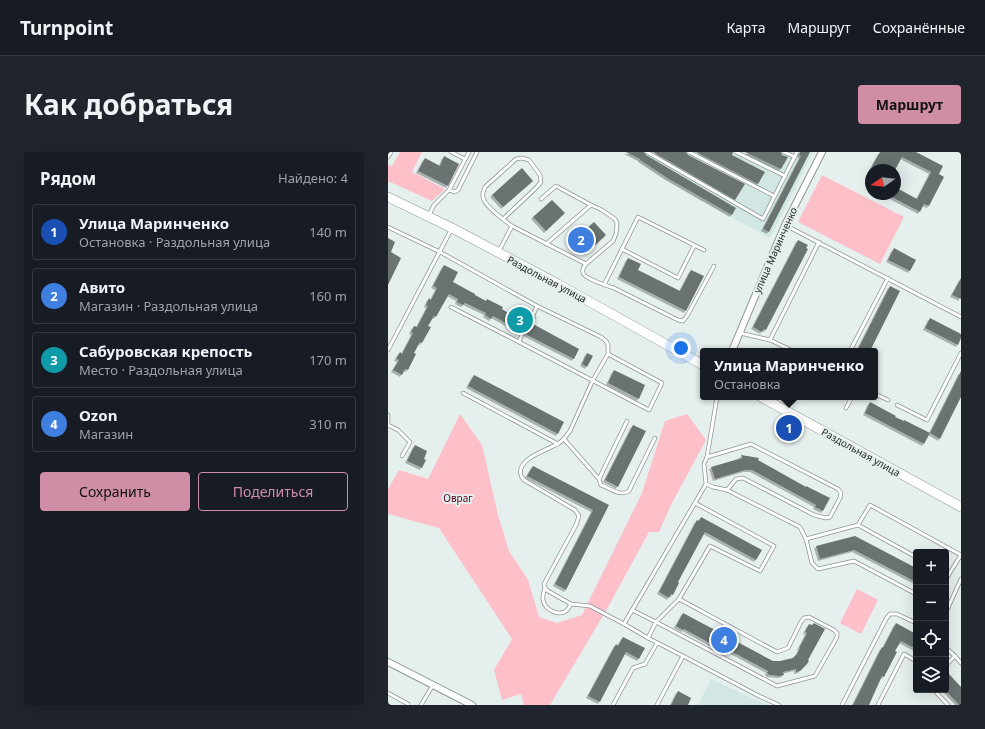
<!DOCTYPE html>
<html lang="ru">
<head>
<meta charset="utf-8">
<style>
  :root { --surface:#171b24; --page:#20242c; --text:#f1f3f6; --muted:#9ea1a6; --line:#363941; --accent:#d08da6 }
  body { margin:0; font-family:"Noto Sans",sans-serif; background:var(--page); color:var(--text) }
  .controls { position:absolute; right:12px; bottom:12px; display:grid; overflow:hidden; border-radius:4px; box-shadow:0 4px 16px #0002 }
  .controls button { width:36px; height:36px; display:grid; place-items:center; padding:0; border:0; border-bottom:1px solid var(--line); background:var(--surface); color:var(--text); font:20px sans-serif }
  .compass { position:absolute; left:477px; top:12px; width:36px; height:36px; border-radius:50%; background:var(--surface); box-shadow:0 4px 16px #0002; rotate:256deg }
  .you { position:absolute; left:293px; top:196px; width:14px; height:14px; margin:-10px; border:3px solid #fff; border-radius:50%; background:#1a73e8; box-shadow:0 0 0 6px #1a73e833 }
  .badge { display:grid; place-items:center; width:26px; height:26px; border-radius:50%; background:var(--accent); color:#fff; font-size:13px; font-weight:700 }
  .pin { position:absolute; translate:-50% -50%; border:2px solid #fff; box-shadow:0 1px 4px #0006 }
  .popup { position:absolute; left:312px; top:196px; width:178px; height:52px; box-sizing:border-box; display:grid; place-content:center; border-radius:4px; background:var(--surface); filter:drop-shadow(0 1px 3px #0005); font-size:13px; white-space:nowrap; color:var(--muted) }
  .popup b { font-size:15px; color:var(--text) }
  .popup::after { content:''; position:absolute; left:50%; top:100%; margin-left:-8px; border:8px solid transparent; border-top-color:var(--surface) }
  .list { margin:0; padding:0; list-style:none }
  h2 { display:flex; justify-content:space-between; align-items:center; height:52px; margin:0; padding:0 16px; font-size:17px }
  h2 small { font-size:13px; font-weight:400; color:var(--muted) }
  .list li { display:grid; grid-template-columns:26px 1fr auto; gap:12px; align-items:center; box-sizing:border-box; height:56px; margin:0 8px 8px; padding:0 8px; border:1px solid var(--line); border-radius:4px }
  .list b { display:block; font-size:15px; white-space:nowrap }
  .list p { margin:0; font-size:13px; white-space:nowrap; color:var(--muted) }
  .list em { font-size:13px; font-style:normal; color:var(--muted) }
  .actions { display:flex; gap:8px; padding:12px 16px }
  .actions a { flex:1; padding:9px 0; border:1px solid var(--accent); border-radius:4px; text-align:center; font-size:14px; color:var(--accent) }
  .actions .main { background:var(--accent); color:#111 }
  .icon { flex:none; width:22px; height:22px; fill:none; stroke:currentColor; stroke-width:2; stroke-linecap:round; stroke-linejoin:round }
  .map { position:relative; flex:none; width:573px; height:553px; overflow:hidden; border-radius:4px }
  header { display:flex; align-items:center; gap:24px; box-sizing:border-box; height:56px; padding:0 20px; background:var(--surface); border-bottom:1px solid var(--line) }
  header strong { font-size:19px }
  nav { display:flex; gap:22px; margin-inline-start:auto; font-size:14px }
  .intro { display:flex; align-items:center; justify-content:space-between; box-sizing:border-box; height:96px; padding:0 24px }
  h1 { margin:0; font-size:28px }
  .button { padding:10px 18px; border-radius:4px; background:var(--accent); color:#111; font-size:14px; font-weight:700 }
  main { display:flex; gap:24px; padding:0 24px }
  aside { flex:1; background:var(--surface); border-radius:4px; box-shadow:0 4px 16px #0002 }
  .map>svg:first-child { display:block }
</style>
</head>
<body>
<header>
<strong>Turnpoint</strong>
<nav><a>Карта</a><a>Маршрут</a><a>Сохранённые</a></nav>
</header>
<div class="intro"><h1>Как добраться</h1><a class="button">Маршрут</a></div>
<main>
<aside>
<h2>Рядом<small>Найдено: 4</small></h2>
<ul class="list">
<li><span class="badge" style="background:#1a4fb4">1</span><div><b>Улица Маринченко</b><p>Остановка · Раздольная улица</p></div><em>140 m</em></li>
<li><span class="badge" style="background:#3f7fe0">2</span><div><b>Авито</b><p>Магазин · Раздольная улица</p></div><em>160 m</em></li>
<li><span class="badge" style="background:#0f9aa8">3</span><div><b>Сабуровская крепость</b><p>Место · Раздольная улица</p></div><em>170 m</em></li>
<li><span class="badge" style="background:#3f7fe0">4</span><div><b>Ozon</b><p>Магазин</p></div><em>310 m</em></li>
</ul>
<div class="actions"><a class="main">Сохранить</a><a>Поделиться</a></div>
</aside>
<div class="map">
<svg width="573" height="553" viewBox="0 0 573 553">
  <defs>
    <filter id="shadow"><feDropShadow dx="-2" dy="2" stdDeviation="0" flood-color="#0004"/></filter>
  </defs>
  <rect width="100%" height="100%" fill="#e5efed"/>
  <!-- built -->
  <g fill="#d2e6e3">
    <polygon points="235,0 425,0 382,86 307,45"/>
    <polygon points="323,527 379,553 310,553"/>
  </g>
  <!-- green -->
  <g fill="#fdc0c9">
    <polygon points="12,0 34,0 24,20 57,37 44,49 0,29 0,13 4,14"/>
    <polygon points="434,23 516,65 492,112 410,70"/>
    <polygon points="72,262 94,293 110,363 121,399 140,428 151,465 169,471 194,463 254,341 277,269 299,262 318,288 283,353 271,380 261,380 219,457 162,553 136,553 133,542 114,548 106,518 124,487 51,376 0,362 0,337 11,318 40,327"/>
    <polygon points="469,437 490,448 473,482 452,471"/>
  </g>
  <!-- building -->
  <g fill="#6a7372" filter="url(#shadow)">
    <polygon points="238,0 256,0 258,3 348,56 344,63 281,27 252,8 252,7"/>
    <polygon points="265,0 298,0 300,3 357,32 347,48"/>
    <polygon points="308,0 345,0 344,3 377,20 370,32"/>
    <polygon points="357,0 393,0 394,3 400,5 393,17"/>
    <polygon points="412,0 422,0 381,80 375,77 413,4 411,3"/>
    <polygon points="492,0 528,0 555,14 551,22 556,25 541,54 536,52 532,60 498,42 507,42 507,35 529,47 543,20 514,5 507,18 482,18"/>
    <polygon points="56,4 71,12 60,34 30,19 37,6 52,14"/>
    <polygon points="134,16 145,29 115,55 104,43"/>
    <polygon points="164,48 177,61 158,79 145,65"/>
    <polygon points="206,70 218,83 199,101 187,87"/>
    <polygon points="0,86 7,90 3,100 13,106 0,133"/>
    <polygon points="410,88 420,93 418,96 420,97 378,178 376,177 374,180 365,175"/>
    <polygon points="506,96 528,108 522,119 500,108"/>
    <polygon points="240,106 253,112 250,118 292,139 303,118 316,124 298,159 231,125"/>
    <polygon points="56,113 70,120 65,130 87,142 87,143 98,149 99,147 115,155 114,157 122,162 127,154 132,157 131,159 140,164 142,162 143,166 148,165 145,172 191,197 186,207 141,184 138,182 138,179 136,177 134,177 132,179 105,164 103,167 97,163 98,161 77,151 75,153 69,150 70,147 61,142 48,165 46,164 40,174 43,175 34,191 32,190 26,201 28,202 20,218 17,217 14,223 5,218 11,208 8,207 12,200 14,202 25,181 23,180 26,174 29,175 40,154 38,153 41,146 43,148 49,136 45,134"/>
    <polygon points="573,126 573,147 564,143"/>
    <polygon points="502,134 512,139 482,199 469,199"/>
    <polygon points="542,166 573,182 573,186 570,193 537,176"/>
    <polygon points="199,201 205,204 199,215 194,212"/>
    <polygon points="226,218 257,233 251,247 220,231"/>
    <polygon points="573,219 573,245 552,287 542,281"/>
    <polygon points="86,223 176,270 170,282 80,234"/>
    <polygon points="482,250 508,264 507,265 516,269 516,268 542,281 536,292 477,261"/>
    <polygon points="245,273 258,279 230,335 217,328"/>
    <polygon points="27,293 39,299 36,307 38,308 34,316 19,309"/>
    <polygon points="353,303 371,306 370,308 418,335 418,334 442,346 435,359 427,355 428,353 364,318 357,318 327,327 323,315 354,306"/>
    <polygon points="145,314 221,353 178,438 167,432 205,358 139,324"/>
    <polygon points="313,365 374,398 368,408 317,380 290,430 291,431 285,443 283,442 281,446 271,440 309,368 311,369"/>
    <polygon points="467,384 528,416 528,430 466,398 432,407 428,394"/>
    <polygon points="295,461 385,509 392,509 405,506 409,502 412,496 411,496 419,481 417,480 421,472 424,473 426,471 437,477 420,508 421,509 419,512 412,519 408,520 408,517 395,520 396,523 392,524 381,523 379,521 380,519 326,490 325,493 296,477 295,478 288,474"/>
    <polygon points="508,471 528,482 528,497 513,489 507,499 509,500 496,525 494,524 481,553 465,553 494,495 495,496"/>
    <polygon points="235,485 257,496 251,507 238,500 212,550 200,544 228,492 230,494"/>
    <polygon points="561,522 573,535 573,553 571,553 558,539 558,525"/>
    <polygon points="290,539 303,546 300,553 283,553"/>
  </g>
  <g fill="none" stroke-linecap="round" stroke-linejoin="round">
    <!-- lane casing -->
    <g stroke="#8c9695" stroke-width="4.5">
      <g id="lane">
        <polyline points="63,0 77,7"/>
        <polyline points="259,0 375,67 409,0"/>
        <polyline points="301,0 386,44"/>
        <polyline points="348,0 397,24"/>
        <polyline points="396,0 407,5"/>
        <polyline points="0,5 3,0"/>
        <polyline points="61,38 67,40 70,38 89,0"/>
        <polyline points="153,47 168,34 203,53 158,92"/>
        <polyline points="41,63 46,53 61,38 81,0"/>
        <path d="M115,67L149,35L153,30L152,23L141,8L134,6L128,7L97,35C96,38 94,41 95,45C96,54 116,68 124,74"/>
        <polyline points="397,73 573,165"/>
        <path d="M0,75L52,100L149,154L213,185L218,189L220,193V202L205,228L182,279C178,284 176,288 171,291C161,298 128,306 133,323C133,325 135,326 136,328L187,358L191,364L188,373L156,432L157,436L160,439L183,452L202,454L236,472L260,486L295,504L371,544L391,553"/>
        <polyline points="234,97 290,126 306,94"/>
        <path d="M111,99L124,74L198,112C196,114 194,117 195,121C197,127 220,134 226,136L290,168L295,169L299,164L326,114"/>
        <polyline points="198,112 225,89 228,82 229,71 227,67 214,58 203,53"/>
        <polyline points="216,133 250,65 316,98"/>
        <polyline points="63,155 131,190"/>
        <polyline points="145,163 149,154"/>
        <polyline points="135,180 131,190 261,258 274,231 220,202"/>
        <polyline points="352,181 382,188 431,90"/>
        <polyline points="382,188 405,199"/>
        <polyline points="0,198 63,78"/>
        <polyline points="462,199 500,126"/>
        <polyline points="75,241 170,292"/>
        <polyline points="487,242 500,248"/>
        <polyline points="509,253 539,268 573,201"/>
        <polyline points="458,256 464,245"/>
        <polyline points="0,263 0,271"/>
        <polyline points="0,273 10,278 22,290 14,304"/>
        <path d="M176,287L211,327L213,333C222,336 232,345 241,339L267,286"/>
        <polyline points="319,305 363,292 450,337 453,341 452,346 442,365 438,366 426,363 355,326 348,327 339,338"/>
        <polyline points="211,327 239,269"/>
        <polyline points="318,332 325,335 339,338 412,375 418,387 470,373 482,353 573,403"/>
        <polyline points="470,373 528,405"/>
        <polyline points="418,387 424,411 430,417 466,409 528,442"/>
        <polyline points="558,427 573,403"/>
        <path d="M157,436C156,440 154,443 155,448C157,458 172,466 180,457C181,456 182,453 183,452"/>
        <polyline points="291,447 322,394 372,419 386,394 307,351"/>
        <polyline points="244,458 268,470 291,447 389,500 400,496 413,470 416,466 421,465 446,478 449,481 449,485 427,524 389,534 268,470 260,486"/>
        <polyline points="558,460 573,427"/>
        <polyline points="236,472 318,332 316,312 319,305 329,245"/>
        <polyline points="558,496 567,504"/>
        <polyline points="558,513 567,504 573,511"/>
        <polyline points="546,538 560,553"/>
        <polyline points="0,541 20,552 20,553"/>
        <polyline points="33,553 45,533"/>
        <polyline points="225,553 245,516 257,512 269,491"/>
        <polyline points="269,553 295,504"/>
        <polyline points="454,553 498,467 502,462 509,462 528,471"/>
        <polyline points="490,553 516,502 528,509"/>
      </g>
    </g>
    <!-- street casing -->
    <g stroke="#8c9695" stroke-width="8">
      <g id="street">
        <polyline points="344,199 397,73 434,0"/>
        <polyline points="0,510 84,553"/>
      </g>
    </g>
    <!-- secondary casing -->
    <g stroke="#8c9695" stroke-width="10">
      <g id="secondary">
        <polyline points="0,45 64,76 170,132 315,213"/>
        <polyline points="373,245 573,355"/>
      </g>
    </g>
    <!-- lane -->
    <use href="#lane" stroke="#fff" stroke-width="3"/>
    <!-- street -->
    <use href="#street" stroke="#fff" stroke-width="6"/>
    <!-- secondary -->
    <use href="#secondary" stroke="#fff" stroke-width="9"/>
  </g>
  <g text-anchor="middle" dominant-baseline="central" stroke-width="4" stroke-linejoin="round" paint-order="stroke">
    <!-- street labels -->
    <g font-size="10" fill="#242828" stroke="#e5efed">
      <text transform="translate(387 98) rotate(-66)">улица Маринченко</text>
      <text transform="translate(159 127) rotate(28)">Раздольная улица</text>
      <text transform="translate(473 300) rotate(29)">Раздольная улица</text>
    </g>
    <!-- park labels -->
    <g font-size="10" fill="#57001f" stroke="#e5efed">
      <text x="70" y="346">Овраг</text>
    </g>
  </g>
</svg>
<div class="controls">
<button>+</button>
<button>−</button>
<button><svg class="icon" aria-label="locate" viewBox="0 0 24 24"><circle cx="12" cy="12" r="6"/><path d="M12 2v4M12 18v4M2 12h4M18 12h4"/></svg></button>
<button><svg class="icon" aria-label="layers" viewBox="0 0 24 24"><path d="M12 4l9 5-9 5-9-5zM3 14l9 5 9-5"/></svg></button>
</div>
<svg class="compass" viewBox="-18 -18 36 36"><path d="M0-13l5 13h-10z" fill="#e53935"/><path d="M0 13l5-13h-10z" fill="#9ea1a6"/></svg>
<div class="you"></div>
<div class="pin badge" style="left:401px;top:276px;background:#1a4fb4">1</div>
<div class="popup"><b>Улица Маринченко</b>Остановка</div>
<div class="pin badge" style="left:193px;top:88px;background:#3f7fe0">2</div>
<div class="pin badge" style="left:132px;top:168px;background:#0f9aa8">3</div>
<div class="pin badge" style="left:336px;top:488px;background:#3f7fe0">4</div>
</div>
</main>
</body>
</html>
